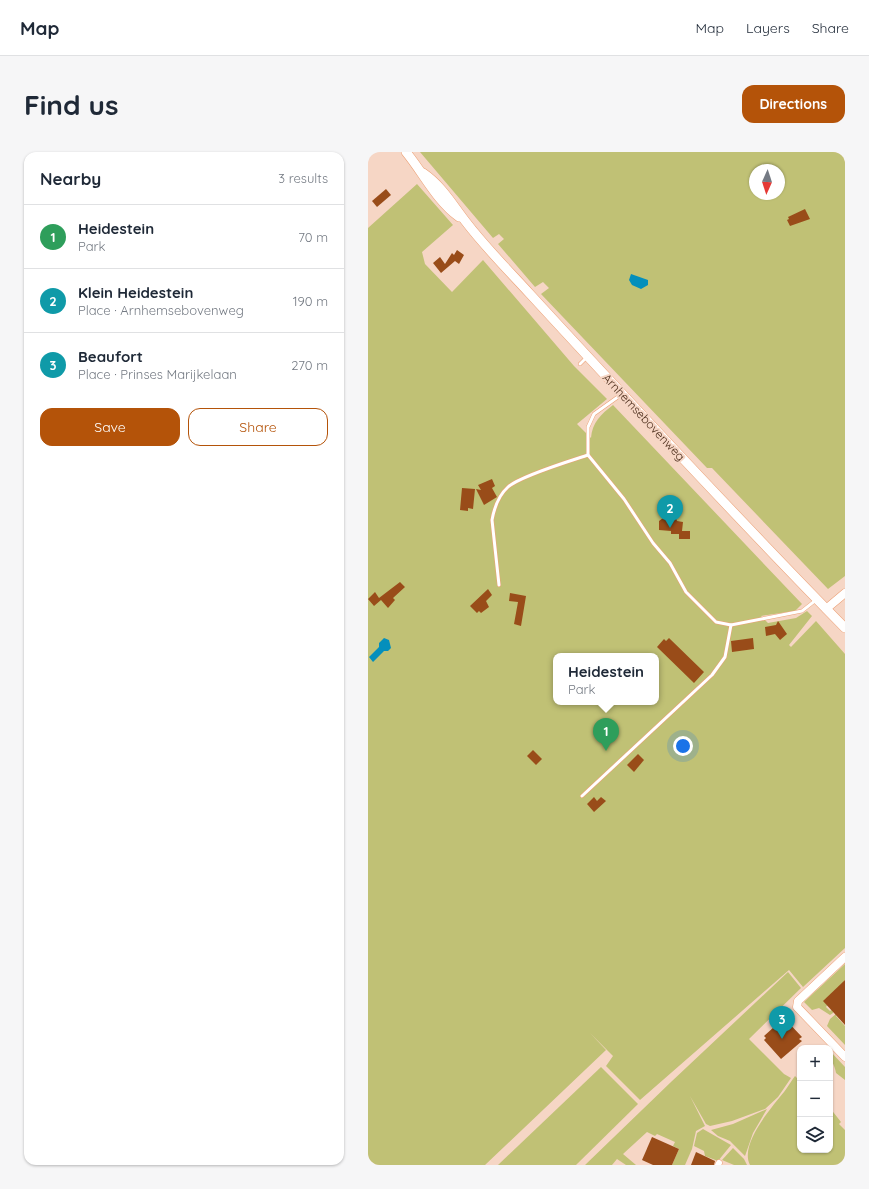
<!DOCTYPE html>
<html lang="en">
<head>
<meta charset="utf-8">
<style>
  :root { --surface:#fff; --page:#f6f6f7; --text:#1f2937; --muted:#747a83; --line:#e0e1e3; --accent:#b45309 }
  body { margin:0; font-family:Quicksand,sans-serif; background:var(--page); color:var(--text) }
  .controls { position:absolute; right:12px; bottom:12px; display:grid; overflow:hidden; border-radius:8px; box-shadow:0 1px 3px #0004 }
  .controls button { width:36px; height:36px; display:grid; place-items:center; padding:0; border:0; border-bottom:1px solid var(--line); background:var(--surface); color:var(--text); font:20px sans-serif }
  .compass { position:absolute; left:381px; top:12px; width:36px; height:36px; border-radius:50%; background:var(--surface); box-shadow:0 1px 3px #0004; rotate:183deg }
  .you { position:absolute; left:315px; top:594px; width:14px; height:14px; margin:-10px; border:3px solid #fff; border-radius:50%; background:#1a73e8; box-shadow:0 0 0 6px #1a73e833 }
  .badge { display:grid; place-items:center; width:26px; height:26px; border-radius:50%; background:var(--accent); color:#fff; font-size:13px; font-weight:700 }
  .pin { position:absolute; translate:-50% -33px; filter:drop-shadow(0 1px 2px #0008) }
  .pin::after { content:''; position:absolute; top:21px; width:14px; height:12px; background:inherit; clip-path:polygon(0 0,100% 0,50% 100%) }
  .popup { position:absolute; left:185px; top:501px; width:106px; height:52px; box-sizing:border-box; display:grid; place-content:center; border-radius:8px; background:var(--surface); filter:drop-shadow(0 1px 3px #0005); font-size:13px; white-space:nowrap; color:var(--muted) }
  .popup b { font-size:15px; color:var(--text) }
  .popup::after { content:''; position:absolute; left:50%; top:100%; margin-left:-8px; border:8px solid transparent; border-top-color:var(--surface) }
  .list { margin:0; padding:0; list-style:none }
  h2 { display:flex; justify-content:space-between; align-items:center; height:52px; margin:0; padding:0 16px; font-size:17px }
  h2 small { font-size:13px; font-weight:400; color:var(--muted) }
  .list li { display:grid; grid-template-columns:26px 1fr auto; gap:12px; align-items:center; box-sizing:border-box; height:64px; padding:0 16px; border-top:1px solid var(--line) }
  .list b { display:block; font-size:15px; white-space:nowrap }
  .list p { margin:0; font-size:13px; white-space:nowrap; color:var(--muted) }
  .list em { font-size:13px; font-style:normal; color:var(--muted) }
  .actions { display:flex; gap:8px; padding:12px 16px }
  .actions a { flex:1; padding:9px 0; border:1px solid var(--accent); border-radius:12px; text-align:center; font-size:14px; color:var(--accent) }
  .actions .main { background:var(--accent); color:#fff }
  .icon { flex:none; width:22px; height:22px; fill:none; stroke:currentColor; stroke-width:2; stroke-linecap:round; stroke-linejoin:round }
  .map { position:relative; flex:none; width:477px; height:1013px; overflow:hidden; border-radius:12px }
  header { display:flex; align-items:center; gap:24px; box-sizing:border-box; height:56px; padding:0 20px; background:var(--surface); border-bottom:1px solid var(--line) }
  header strong { font-size:19px }
  nav { display:flex; gap:22px; margin-inline-start:auto; font-size:14px }
  .intro { display:flex; align-items:center; justify-content:space-between; box-sizing:border-box; height:96px; padding:0 24px }
  h1 { margin:0; font-size:28px }
  .button { padding:10px 18px; border-radius:12px; background:var(--accent); color:#fff; font-size:14px; font-weight:700 }
  main { display:flex; gap:24px; padding:0 24px }
  aside { flex:1; background:var(--surface); border-radius:12px; box-shadow:0 1px 3px #0004 }
  .map>svg:first-child { display:block }
</style>
</head>
<body>
<header>
<strong>Map</strong>
<nav><a>Map</a><a>Layers</a><a>Share</a></nav>
</header>
<div class="intro"><h1>Find us</h1><a class="button">Directions</a></div>
<main>
<aside>
<h2>Nearby<small>3 results</small></h2>
<ul class="list">
<li><span class="badge" style="background:#2e9e5b">1</span><div><b>Heidestein</b><p>Park</p></div><em>70 m</em></li>
<li><span class="badge" style="background:#0f9aa8">2</span><div><b>Klein Heidestein</b><p>Place · Arnhemsebovenweg</p></div><em>190 m</em></li>
<li><span class="badge" style="background:#0f9aa8">3</span><div><b>Beaufort</b><p>Place · Prinses Marijkelaan</p></div><em>270 m</em></li>
</ul>
<div class="actions"><a class="main">Save</a><a>Share</a></div>
</aside>
<div class="map">
<svg width="477" height="1013" viewBox="0 0 477 1013">
  <rect width="100%" height="100%" fill="#f6d6c5"/>
  <!-- green -->
  <g fill="#c0c175" fill-rule="evenodd">
    <path d="M52,0H477V424L460,437L344,316H339L173,142L181,136L175,130L167,135L130,92L136,87L131,82L125,86ZM387,18H411V42H387Z"/>
    <path d="M49,32L85,73L54,100L57,112L84,140L115,108L206,214L239,247L209,272L223,286C224,271 233,262 245,253L434,452L427,459L393,464L400,471L428,466L439,459L444,464L421,493L423,495L448,469L477,502V796L435,835L421,818L272,948L238,914L245,904L222,881L238,898L117,1013H0V76ZM188,504H288V550H188Z"/>
    <polygon points="477,812 477,828 458,855 462,859 465,857 465,861 462,863 451,856 444,858 436,850"/>
    <polygon points="420,820 433,836 381,887 416,922 423,926 410,945 397,957 364,969 342,974 338,972 322,944 337,974 328,979 324,997 317,1013 304,1013 311,997 305,994 307,990 289,982 287,984 279,980 255,1002 268,1013 258,1013 249,1007 244,1013 217,1013 303,930"/>
    <polygon points="469,861 468,864 477,874 477,893 459,874 462,867"/>
    <path d="M462,899L477,915V928L468,921C467,913 462,908 462,899Z"/>
    <polygon points="233,915 270,952 208,1013 130,1013"/>
    <path d="M427,924L432,929V998H462V956L473,970L471,972L477,978V1013H382C371,992 404,955 416,940C420,935 423,929 427,924Z"/>
    <polygon points="399,957 385,981 377,1004 362,989 350,984 343,978 365,972"/>
    <polygon points="335,977 363,993 350,1009 337,1004 336,999 326,994 329,981"/>
    <polygon points="365,996 376,1007 379,1013 366,1013 354,1008"/>
  </g>
  <!-- water -->
  <g fill="#048fbc">
    <polygon points="263,122 280,128 280,133 273,137 264,133 261,128"/>
    <polygon points="16,486 21,488 23,496 20,499 16,499 5,510 1,505 11,495 11,491"/>
  </g>
  <!-- building -->
  <g fill="#994c19">
    <polygon points="18,37 23,43 9,55 4,49"/>
    <polygon points="437,57 442,67 422,74 419,68 421,67 420,65"/>
    <polygon points="89,98 96,103 91,112 87,109 73,121 65,111 72,105 77,112 84,101 86,103"/>
    <polygon points="124,327 127,334 124,336 129,345 116,353 108,337 113,338 110,333"/>
    <polygon points="94,336 107,337 105,357 100,356 100,359 92,358"/>
    <polygon points="295,366 308,366 309,369 315,370 314,379 322,379 322,387 311,387 311,382 303,382 303,379 291,378 291,369"/>
    <polygon points="32,430 37,435 25,446 27,448 20,456 13,448 6,454 0,447 7,440 11,446"/>
    <polygon points="120,437 124,443 118,449 121,455 113,461 111,459 109,461 102,454"/>
    <polygon points="142,441 158,444 153,474 146,472 150,450 141,449"/>
    <polygon points="410,469 419,482 412,488 407,482 398,484 397,475 408,473"/>
    <polygon points="301,486 336,520 326,531 289,495 296,487 298,489"/>
    <polygon points="385,486 386,497 364,500 363,489"/>
    <polygon points="165,598 174,607 168,613 159,604"/>
    <polygon points="270,602 276,608 266,620 259,613"/>
    <polygon points="226,645 229,649 233,645 238,649 226,660 219,652"/>
    <polygon points="477,828 477,873 455,849"/>
    <polygon points="416,866 434,885 431,887 434,889 413,907 396,888 398,886 396,884"/>
    <polygon points="284,985 311,997 304,1013 285,1013 274,1008"/>
    <polygon points="328,1000 347,1009 346,1013 323,1013"/>
  </g>
  <g fill="none" stroke-linecap="round" stroke-linejoin="round">
    <!-- service casing -->
    <g stroke="#eca076" stroke-width="4">
      <g id="service">
        <polyline points="212,212 219,205"/>
        <polyline points="254,242 226,262 220,275 220,303 256,347 285,391 302,411 318,440 348,470 363,473 434,459 448,448"/>
        <path d="M131,433L124,368C126,357 131,343 140,335C152,324 202,309 220,303"/>
        <polyline points="214,644 344,523 357,505 363,473"/>
      </g>
    </g>
    <!-- minor casing -->
    <g stroke="#eca076" stroke-width="7">
      <polyline id="minor" points="350,1013 351,1011"/>
    </g>
    <!-- tertiary casing -->
    <g stroke="#eca076" stroke-width="9">
      <g id="tertiary">
        <polyline points="458,457 477,441"/>
        <polyline points="477,805 430,849 429,855 431,857 477,905"/>
      </g>
    </g>
    <!-- secondary casing -->
    <g stroke="#eca076" stroke-width="10">
      <g id="secondary">
        <path d="M38,0C56,22 68,48 91,65"/>
        <path d="M55,21C74,34 84,52 98,70C117,95 141,119 162,142C266,255 370,367 477,476"/>
      </g>
    </g>
    <!-- service -->
    <use href="#service" stroke="#fff" stroke-width="3"/>
    <!-- minor -->
    <use href="#minor" stroke="#fff" stroke-width="6"/>
    <!-- tertiary -->
    <use href="#tertiary" stroke="#fff" stroke-width="8"/>
    <!-- secondary -->
    <use href="#secondary" stroke="#fff" stroke-width="9"/>
  </g>
  <g text-anchor="middle" dominant-baseline="central" stroke-width="4" stroke-linejoin="round" paint-order="stroke">
    <!-- street labels -->
    <g font-size="12" fill="#4d2f1d" stroke="#f6d6c5">
      <text transform="translate(276 265) rotate(47)">Arnhemsebovenweg</text>
    </g>
  </g>
</svg>
<div class="controls">
<button>+</button>
<button>−</button>
<button><svg class="icon" aria-label="layers" viewBox="0 0 24 24"><path d="M12 4l9 5-9 5-9-5zM3 14l9 5 9-5"/></svg></button>
</div>
<svg class="compass" viewBox="-18 -18 36 36"><path d="M0-13l5 13h-10z" fill="#e53935"/><path d="M0 13l5-13h-10z" fill="#747a83"/></svg>
<div class="you"></div>
<div class="pin badge" style="left:238px;top:599px;background:#2e9e5b">1</div>
<div class="popup"><b>Heidestein</b>Park</div>
<div class="pin badge" style="left:302px;top:376px;background:#0f9aa8">2</div>
<div class="pin badge" style="left:414px;top:887px;background:#0f9aa8">3</div>
</div>
</main>
</body>
</html>
